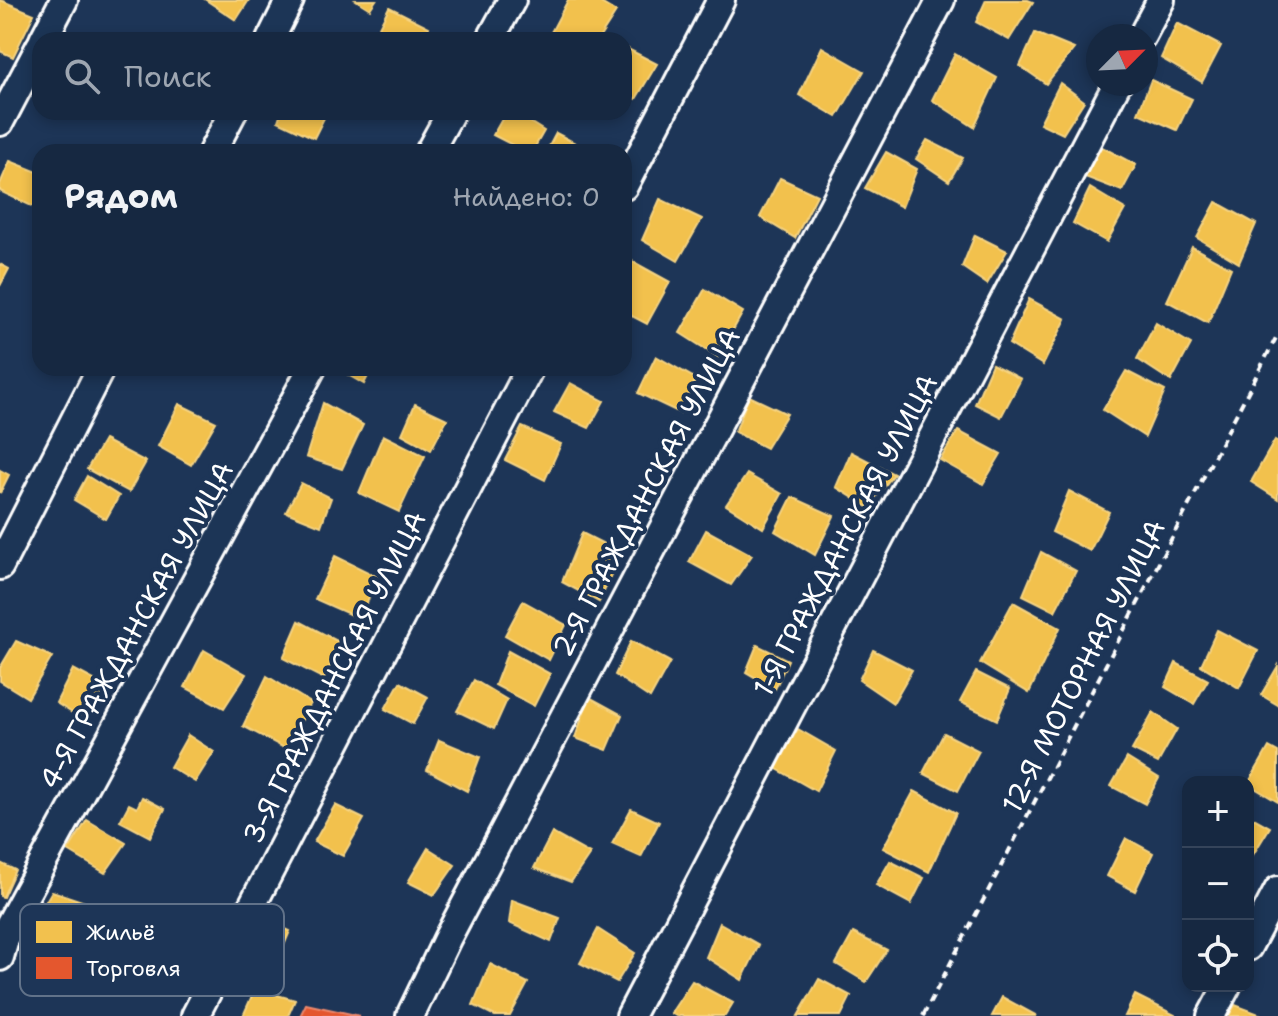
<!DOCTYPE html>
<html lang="ru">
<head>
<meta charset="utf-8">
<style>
  :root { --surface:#162841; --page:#23344c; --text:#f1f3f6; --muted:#9ea6b1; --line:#35445a }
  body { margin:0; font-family:"Shantell Sans",sans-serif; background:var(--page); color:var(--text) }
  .controls { position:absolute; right:24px; bottom:24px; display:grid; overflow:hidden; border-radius:16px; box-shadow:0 4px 12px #0003 }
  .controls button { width:72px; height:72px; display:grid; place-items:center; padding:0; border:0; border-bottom:2px solid var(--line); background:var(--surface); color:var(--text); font:40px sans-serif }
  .compass { position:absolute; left:1086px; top:24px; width:72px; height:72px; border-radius:50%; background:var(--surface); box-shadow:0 4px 12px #0003; rotate:66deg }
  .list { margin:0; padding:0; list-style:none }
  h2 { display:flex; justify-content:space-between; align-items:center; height:104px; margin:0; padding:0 32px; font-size:34px }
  h2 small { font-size:26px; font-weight:400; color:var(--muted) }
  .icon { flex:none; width:44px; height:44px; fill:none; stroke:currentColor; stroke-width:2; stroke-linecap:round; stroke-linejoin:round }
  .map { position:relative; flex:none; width:1278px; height:1016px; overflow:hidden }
  .search { position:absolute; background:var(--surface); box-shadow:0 4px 12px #0003; left:32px; top:32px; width:600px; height:88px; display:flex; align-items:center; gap:20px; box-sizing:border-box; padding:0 28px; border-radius:24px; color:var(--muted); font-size:30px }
  .panel { position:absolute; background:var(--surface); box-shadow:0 4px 12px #0003; left:32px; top:144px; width:600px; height:232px; border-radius:24px }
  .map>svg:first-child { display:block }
</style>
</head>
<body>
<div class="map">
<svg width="1278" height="1016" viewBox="0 0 1278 1016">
  <rect width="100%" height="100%" fill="#1d3557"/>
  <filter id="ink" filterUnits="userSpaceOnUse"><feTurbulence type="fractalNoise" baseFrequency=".0125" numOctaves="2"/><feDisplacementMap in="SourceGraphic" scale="16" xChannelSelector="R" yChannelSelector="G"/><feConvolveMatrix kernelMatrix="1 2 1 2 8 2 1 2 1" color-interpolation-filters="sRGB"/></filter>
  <g filter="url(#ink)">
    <!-- homes -->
    <g fill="#f2c14e" stroke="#f6d483" stroke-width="2">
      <polygon points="0,0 34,14 13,57 0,51"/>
      <polygon points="206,0 249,0 236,20"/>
      <polygon points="356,0 376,0 370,9"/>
      <polygon points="568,0 596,0 616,12 598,40 556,40 549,36"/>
      <polygon points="986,0 1028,0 1033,2 1009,40 976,22"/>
      <polygon points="389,7 429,27 425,40 373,39"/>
      <polygon points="1177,23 1221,46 1202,82 1161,58"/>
      <polygon points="1035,33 1074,49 1046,84 1020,66"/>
      <polygon points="624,47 657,64 636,99 624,92"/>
      <polygon points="822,47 864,71 837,117 799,95"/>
      <polygon points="955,54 997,78 974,127 932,100"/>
      <polygon points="1151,80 1192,99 1177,130 1138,113"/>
      <polygon points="1060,83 1084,101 1063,134 1040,123"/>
      <polygon points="281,112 327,112 314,138 278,121"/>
      <polygon points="506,112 514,112 544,131 532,152 526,152 493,135"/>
      <polygon points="556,133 592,152 546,152"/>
      <polygon points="927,140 963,158 949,181 916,159"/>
      <polygon points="1100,146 1136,165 1122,191 1085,177"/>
      <polygon points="886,152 917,169 902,207 865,188"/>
      <polygon points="10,161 40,173 40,210 0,191 0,184"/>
      <polygon points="780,178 817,195 795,238 760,217"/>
      <polygon points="1090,188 1125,209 1107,242 1073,223"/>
      <polygon points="660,199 702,219 678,261 642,240"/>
      <polygon points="1216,202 1256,224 1239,263 1197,238"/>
      <polygon points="975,235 1007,251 987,284 962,267"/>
      <polygon points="1192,247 1231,268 1208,323 1167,301"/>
      <polygon points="630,260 670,282 647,324 624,312 624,270"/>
      <polygon points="0,264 9,269 0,286"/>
      <polygon points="705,289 743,312 718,357 680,333"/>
      <polygon points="1029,299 1066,319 1043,365 1009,344"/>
      <polygon points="1156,323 1191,344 1171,381 1137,359"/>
      <polygon points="656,356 696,379 680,413 638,393"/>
      <polygon points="992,364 1021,379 1001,417 975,404"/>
      <polygon points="336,368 372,368 364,384"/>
      <polygon points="1126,371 1165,391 1145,437 1103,410"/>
      <polygon points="570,383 604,401 589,428 554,412"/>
      <polygon points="749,396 787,414 766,448 735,432"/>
      <polygon points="323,403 363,425 342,469 306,457"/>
      <polygon points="179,404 216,422 191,465 158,446"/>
      <polygon points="415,404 447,419 431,450 402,434"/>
      <polygon points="522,427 561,444 545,480 505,460"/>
      <polygon points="958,431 1001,454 983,484 940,460"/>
      <polygon points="383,435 425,456 399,512 359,493"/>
      <polygon points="104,440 146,462 129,492 87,469"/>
      <polygon points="1275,440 1278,442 1278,499 1251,482"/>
      <polygon points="851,452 894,474 868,507 836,487"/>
      <polygon points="0,470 9,475 0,493"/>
      <polygon points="747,474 782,494 763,528 726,505"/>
      <polygon points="87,476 119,496 106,519 74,500"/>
      <polygon points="301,483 331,498 321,526 286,512"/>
      <polygon points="1069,491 1109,512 1090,551 1052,532"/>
      <polygon points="792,497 834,516 815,555 775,531"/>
      <polygon points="706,530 752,555 731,585 689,562"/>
      <polygon points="582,533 622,553 599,602 562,582"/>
      <polygon points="1041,552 1076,571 1055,611 1023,595"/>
      <polygon points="335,556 378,577 360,619 315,599"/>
      <polygon points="523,601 566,625 549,660 505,635"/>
      <polygon points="1013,602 1060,628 1029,693 980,663"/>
      <polygon points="299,621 341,643 324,679 283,658"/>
      <polygon points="1217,630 1258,651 1239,688 1201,665"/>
      <polygon points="16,641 52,657 28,698 0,681 0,668"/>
      <polygon points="631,641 670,662 650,698 615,675"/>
      <polygon points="757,645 788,660 775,689 746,672"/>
      <polygon points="204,650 246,674 224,708 185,687"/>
      <polygon points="873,650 912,670 893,703 859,680"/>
      <polygon points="508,651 550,674 534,706 495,685"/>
      <polygon points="1176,663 1208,680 1194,704 1165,687"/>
      <polygon points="1278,666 1278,705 1261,695"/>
      <polygon points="73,669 107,687 87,722 56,703"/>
      <polygon points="976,672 1010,689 997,720 960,702"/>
      <polygon points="267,676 311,703 286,749 243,726"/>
      <polygon points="474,680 507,700 494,729 457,711"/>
      <polygon points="400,682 428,697 413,724 385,709"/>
      <polygon points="589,697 622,715 607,750 575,738"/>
      <polygon points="1153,712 1177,729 1158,763 1132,750"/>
      <polygon points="798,729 836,751 816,791 775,768"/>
      <polygon points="944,733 979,751 958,791 923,773"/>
      <polygon points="188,735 214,752 195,782 170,767"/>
      <polygon points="439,740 480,757 467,791 427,770"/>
      <polygon points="1269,747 1278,752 1278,802 1248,784"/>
      <polygon points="1127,758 1159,778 1145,804 1111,786"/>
      <polygon points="914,791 956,813 929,872 883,848"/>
      <polygon points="142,797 165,809 150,837 120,821 129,804 137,808"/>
      <polygon points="335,805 364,819 343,856 314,842"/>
      <polygon points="631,809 659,822 641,857 612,844"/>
      <polygon points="1248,815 1270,827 1248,863"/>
      <polygon points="87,820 126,843 105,873 68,851"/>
      <polygon points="552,833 590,854 571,882 534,868"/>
      <polygon points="1126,838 1153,853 1135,891 1107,876"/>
      <polygon points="428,848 455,865 434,895 408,882"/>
      <polygon points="890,861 924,878 911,904 876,885"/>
      <polygon points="0,863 15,870 3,897 0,896"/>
      <polygon points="52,891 88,903 69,932 36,918"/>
      <polygon points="512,900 560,918 551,942 509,923"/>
      <polygon points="261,918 290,931 278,960 248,943"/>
      <polygon points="720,923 759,945 742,980 706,957"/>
      <polygon points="598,929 635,953 617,982 580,963"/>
      <polygon points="853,933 887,950 866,982 836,964"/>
      <polygon points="490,964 528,983 510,1016 495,1016 473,1005"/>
      <polygon points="819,979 851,996 841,1016 798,1016"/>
      <polygon points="692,981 733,1003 725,1016 676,1016 671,1013"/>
      <polygon points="255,989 295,1000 288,1016 243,1016"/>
      <polygon points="1135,995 1175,1015 1175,1016 1125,1016"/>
      <polygon points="1002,997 1037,1016 992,1016"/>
      <polygon points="1235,1005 1264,1016 1229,1016"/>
    </g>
    <!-- shops -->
    <polygon fill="#e4572e" stroke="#ec896d" stroke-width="2" points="306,1004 360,1016 300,1016"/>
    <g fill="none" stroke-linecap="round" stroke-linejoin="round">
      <!-- street casing -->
      <g stroke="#fff" stroke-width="32">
        <g id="street">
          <polyline points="1142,36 1161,0"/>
          <polyline points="43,40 64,0"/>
          <polyline points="270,40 290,0"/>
          <polyline points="490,40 512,0"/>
          <polyline points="0,122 40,46"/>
          <polyline points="212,152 233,112"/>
          <polyline points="429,152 451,112"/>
          <polyline points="624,186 721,0"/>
          <polyline points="0,566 101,368"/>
          <polyline points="1248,947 1278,890"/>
          <polyline points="0,957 9,925 312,368"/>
          <polyline points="195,1016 530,368"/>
          <polyline points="410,1016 447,939 941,0"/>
          <polyline points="630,1016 1117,84"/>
          <polyline points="1211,1016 1227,986"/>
        </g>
      </g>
      <!-- path -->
      <polyline stroke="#fff" stroke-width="4" stroke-dasharray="8 6" stroke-linecap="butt" points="923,1016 1278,334"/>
      <!-- street -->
      <use href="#street" stroke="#1d3557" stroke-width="26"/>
    </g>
  </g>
  <g text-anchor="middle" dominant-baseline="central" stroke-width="8" stroke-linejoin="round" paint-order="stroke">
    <!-- street labels -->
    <g font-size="28" fill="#fff" stroke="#1d3557">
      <text transform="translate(646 492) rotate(-62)">2-Я ГРАЖДАНСКАЯ УЛИЦА</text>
      <text transform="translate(845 535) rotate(-62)">1-Я ГРАЖДАНСКАЯ УЛИЦА</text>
      <text transform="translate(136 625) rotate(-61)">4-Я ГРАЖДАНСКАЯ УЛИЦА</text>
      <text transform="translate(1083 666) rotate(-63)">12-Я МОТОРНАЯ УЛИЦА</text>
      <text transform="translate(334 677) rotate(-63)">3-Я ГРАЖДАНСКАЯ УЛИЦА</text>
    </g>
  </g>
  <!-- legend -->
  <rect x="20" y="904" width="264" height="92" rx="12" fill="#1d3557" stroke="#617289" stroke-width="2"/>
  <rect x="36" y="921" width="36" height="22" fill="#f2c14e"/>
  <rect x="36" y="957" width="36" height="22" fill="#e4572e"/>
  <g font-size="22" fill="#fff">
    <text x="86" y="940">Жильё</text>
    <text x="86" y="976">Торговля</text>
  </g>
</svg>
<div class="controls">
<button>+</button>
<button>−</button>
<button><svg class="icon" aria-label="locate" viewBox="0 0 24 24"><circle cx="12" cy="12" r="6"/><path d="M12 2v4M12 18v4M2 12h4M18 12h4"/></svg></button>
</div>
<svg class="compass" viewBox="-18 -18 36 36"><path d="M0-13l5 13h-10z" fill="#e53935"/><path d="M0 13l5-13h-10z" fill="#9ea6b1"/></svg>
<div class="search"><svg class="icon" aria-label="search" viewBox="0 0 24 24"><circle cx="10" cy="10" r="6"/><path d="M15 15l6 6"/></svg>Поиск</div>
<section class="panel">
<h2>Рядом<small>Найдено: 0</small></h2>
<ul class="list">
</ul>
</section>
</div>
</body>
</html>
